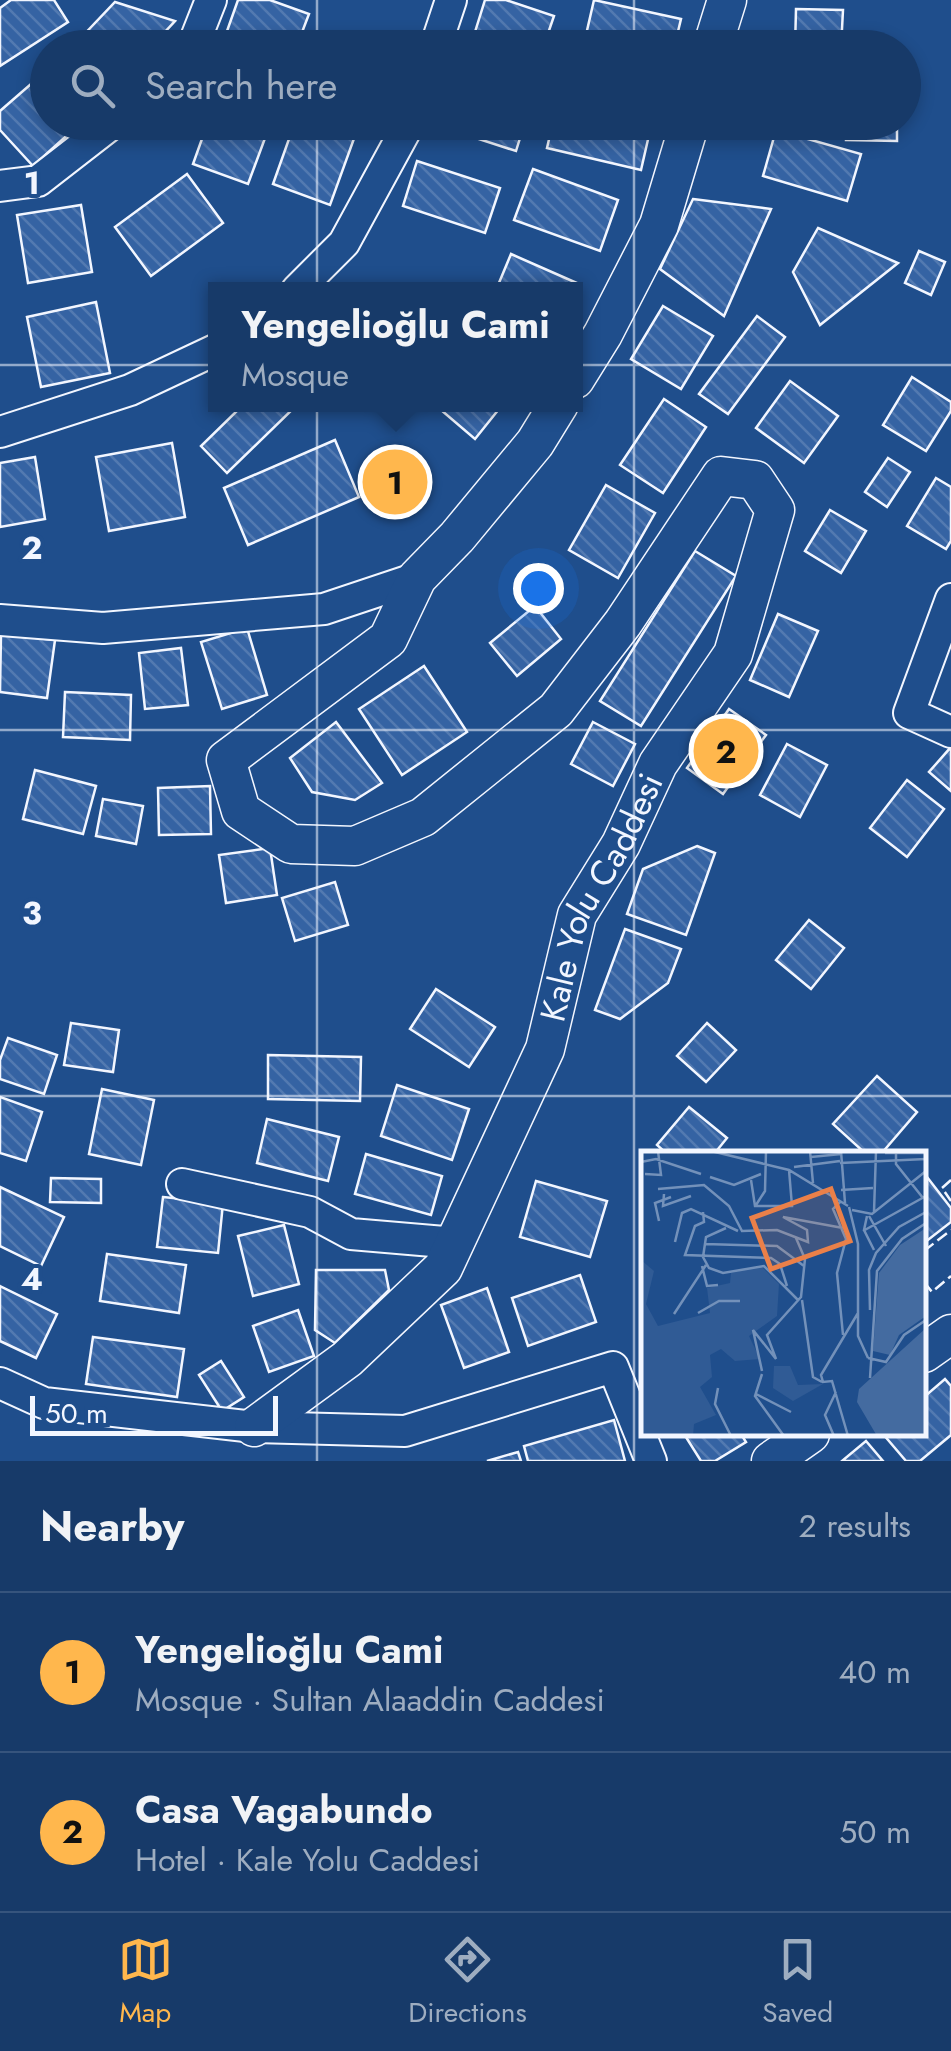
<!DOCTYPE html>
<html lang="en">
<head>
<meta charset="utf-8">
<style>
  :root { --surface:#173a69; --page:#244571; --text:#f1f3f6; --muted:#9eadc0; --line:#36547d; --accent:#ffb74d }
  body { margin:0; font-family:Jost,sans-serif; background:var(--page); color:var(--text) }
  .scale { position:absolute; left:30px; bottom:25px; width:248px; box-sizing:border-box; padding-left:10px; border:5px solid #f2f6ff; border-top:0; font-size:28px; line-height:35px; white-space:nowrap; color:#f2f6ff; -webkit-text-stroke:8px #1f4e8c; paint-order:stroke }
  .you { position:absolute; left:538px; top:588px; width:35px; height:35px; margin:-25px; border:8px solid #fff; border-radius:50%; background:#1a73e8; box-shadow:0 0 0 15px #1a73e833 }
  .badge { display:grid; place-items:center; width:65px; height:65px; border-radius:50%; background:var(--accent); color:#111; font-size:32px; font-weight:700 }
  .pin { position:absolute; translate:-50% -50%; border:5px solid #fff; box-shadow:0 2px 10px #0006 }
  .popup { position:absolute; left:208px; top:282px; width:375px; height:130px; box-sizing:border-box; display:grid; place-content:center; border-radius:0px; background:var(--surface); filter:drop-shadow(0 2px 8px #0005); font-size:32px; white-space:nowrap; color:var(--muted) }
  .popup b { font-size:38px; color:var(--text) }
  .popup::after { content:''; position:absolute; left:50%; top:100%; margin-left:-20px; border:20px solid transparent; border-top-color:var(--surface) }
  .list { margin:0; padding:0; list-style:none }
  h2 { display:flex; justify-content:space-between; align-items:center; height:130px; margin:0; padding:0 40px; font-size:42px }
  h2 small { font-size:32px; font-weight:400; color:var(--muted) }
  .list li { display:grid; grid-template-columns:65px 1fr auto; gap:30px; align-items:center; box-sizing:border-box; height:160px; padding:0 40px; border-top:2px solid var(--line) }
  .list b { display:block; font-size:38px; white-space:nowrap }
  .list p { margin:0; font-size:32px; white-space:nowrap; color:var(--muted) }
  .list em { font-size:32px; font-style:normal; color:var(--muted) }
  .icon { flex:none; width:55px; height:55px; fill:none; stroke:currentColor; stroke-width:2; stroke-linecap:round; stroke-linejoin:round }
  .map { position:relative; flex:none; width:951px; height:1461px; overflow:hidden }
  .search { position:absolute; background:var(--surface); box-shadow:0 5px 15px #0003; left:30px; right:30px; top:30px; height:110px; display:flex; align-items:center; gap:25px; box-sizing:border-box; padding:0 35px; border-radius:55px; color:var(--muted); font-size:38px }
  .sheet { height:450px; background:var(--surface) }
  nav { display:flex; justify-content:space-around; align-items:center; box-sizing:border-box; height:140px; border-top:2px solid var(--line); background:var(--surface); font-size:28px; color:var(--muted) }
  nav a { display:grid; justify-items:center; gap:5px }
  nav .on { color:var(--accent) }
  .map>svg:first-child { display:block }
</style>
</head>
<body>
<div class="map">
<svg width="951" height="1461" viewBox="0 0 951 1461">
  <defs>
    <pattern id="building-back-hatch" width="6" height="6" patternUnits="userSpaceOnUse" patternTransform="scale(2.5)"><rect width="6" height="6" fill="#3563a3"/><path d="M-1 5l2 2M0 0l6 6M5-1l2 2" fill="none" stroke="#537ab1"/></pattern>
  </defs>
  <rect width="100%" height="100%" fill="#1f4e8c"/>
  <!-- building -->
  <g fill="url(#building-back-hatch)" stroke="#f2f6ff" stroke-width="2.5">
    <polygon points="11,0 54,0 68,22 0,66 0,8"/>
    <polygon points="238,0 270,0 309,14 296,48 221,48"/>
    <polygon points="485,0 506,0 554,16 543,48 470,48"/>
    <polygon points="594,0 681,19 674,48 583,48"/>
    <polygon points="115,2 175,21 150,48 78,48 76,43"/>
    <polygon points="796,9 843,10 841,48 795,48"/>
    <polygon points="31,84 48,102 48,122 66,122 73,130 33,166 0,130 0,111"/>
    <polygon points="208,122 271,122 248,184 193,164"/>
    <polygon points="295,122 360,122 330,205 273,184"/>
    <polygon points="457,122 525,122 516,151 454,131"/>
    <polygon points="553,122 652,122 641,170 547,148"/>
    <polygon points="846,122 897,122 897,141 846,140"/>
    <polygon points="776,130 861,154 847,201 763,176"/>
    <polygon points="417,161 500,188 485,233 403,206"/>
    <polygon points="533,169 618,200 600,251 514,220"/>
    <polygon points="187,174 223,223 151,276 115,227"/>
    <polygon points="693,199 771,209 724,316 660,269"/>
    <polygon points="81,205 92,272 28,283 17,215"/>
    <polygon points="818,228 898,263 820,325 793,272"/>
    <polygon points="919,251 945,262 931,295 905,283"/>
    <polygon points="511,254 579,284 575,293 575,290 496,290"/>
    <polygon points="96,302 110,373 41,387 27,317"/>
    <polygon points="663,306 713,336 681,389 631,359"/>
    <polygon points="757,316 785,337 728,414 699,394"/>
    <polygon points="912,377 951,402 951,411 926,451 883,425"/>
    <polygon points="790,381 838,416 804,463 756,428"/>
    <polygon points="664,399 706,427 663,493 620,465"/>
    <polygon points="244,404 298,404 227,473 201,446"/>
    <polygon points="434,404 503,404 475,439"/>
    <polygon points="335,440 359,497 248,545 224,488"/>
    <polygon points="172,443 185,517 109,531 96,457"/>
    <polygon points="35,457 45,519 0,527 0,463"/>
    <polygon points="888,458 910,472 887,507 865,492"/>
    <polygon points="370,459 422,461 420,505 368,503"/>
    <polygon points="936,478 951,487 951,541 946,549 907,526"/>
    <polygon points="606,485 655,513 618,578 569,550"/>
    <polygon points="830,510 866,531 841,573 805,551"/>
    <polygon points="695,551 736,576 641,726 600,701"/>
    <polygon points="535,606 561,639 517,676 490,643"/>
    <polygon points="778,614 818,631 789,697 750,680"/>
    <polygon points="247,628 267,695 222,709 201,642"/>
    <polygon points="1,634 55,640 47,698 0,692"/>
    <polygon points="181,648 188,705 145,709 139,653"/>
    <polygon points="424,666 467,732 402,775 359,709"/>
    <polygon points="65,692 131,695 130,740 63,737"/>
    <polygon points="729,709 766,735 723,794 687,768"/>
    <polygon points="336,722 382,783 355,800 312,792 290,758"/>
    <polygon points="593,722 635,744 613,786 571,764"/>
    <polygon points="787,744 827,765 800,817 760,795"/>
    <polygon points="951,747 951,791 929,772"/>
    <polygon points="35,770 96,786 83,834 23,819"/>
    <polygon points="907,780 944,809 907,857 870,828"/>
    <polygon points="210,786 211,834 159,835 158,788"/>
    <polygon points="103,799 143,806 136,844 96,836"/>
    <polygon points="697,846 715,853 686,935 627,914 643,869"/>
    <polygon points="270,848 277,895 226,903 219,855"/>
    <polygon points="335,882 348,925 295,941 282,898"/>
    <polygon points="809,920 844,948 811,989 776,960"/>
    <polygon points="625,929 681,949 668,983 620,1019 595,1010"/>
    <polygon points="436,989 495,1027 469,1067 410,1029"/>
    <polygon points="71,1023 119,1030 113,1072 64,1065"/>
    <polygon points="707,1023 736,1050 706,1082 677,1056"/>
    <polygon points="8,1038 57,1055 44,1094 0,1079 0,1060"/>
    <polygon points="268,1055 361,1057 360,1101 268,1099"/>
    <polygon points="877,1076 917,1112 881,1154 866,1154 833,1124"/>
    <polygon points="397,1085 469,1109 452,1160 381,1136"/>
    <polygon points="102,1089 154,1100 141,1165 89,1154"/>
    <polygon points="0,1097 42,1112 26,1161 0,1153"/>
    <polygon points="689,1107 727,1138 714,1154 667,1154 657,1145"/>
    <polygon points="267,1119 339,1137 328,1181 257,1163"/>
    <polygon points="366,1154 442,1176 431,1215 355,1194"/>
    <polygon points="927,1177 951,1208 951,1222 924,1243 924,1180"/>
    <polygon points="51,1178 101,1179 101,1203 50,1202"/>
    <polygon points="536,1181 607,1201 590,1257 520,1237"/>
    <polygon points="0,1187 64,1217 41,1266 0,1246"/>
    <polygon points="163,1197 223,1203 218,1253 157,1247"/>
    <polygon points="284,1225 299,1284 253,1296 238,1236"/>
    <polygon points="107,1254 186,1265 179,1313 100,1301"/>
    <polygon points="316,1270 385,1270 389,1290 335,1343 315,1330"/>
    <polygon points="580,1275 596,1322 528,1346 512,1298"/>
    <polygon points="0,1286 57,1314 36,1358 0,1341"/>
    <polygon points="487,1288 509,1352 464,1368 441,1305"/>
    <polygon points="298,1310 314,1356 269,1372 253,1326"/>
    <polygon points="93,1337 184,1349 177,1397 86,1384"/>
    <polygon points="221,1361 244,1397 222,1411 199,1375"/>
    <polygon points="945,1379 951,1386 951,1435 920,1461 906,1461 883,1434 924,1434 924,1397"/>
    <polygon points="614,1420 625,1461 528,1461 524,1446"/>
    <polygon points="684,1434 741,1434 746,1442 715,1461 701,1461"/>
    <polygon points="866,1441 883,1461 842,1461"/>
    <polygon points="518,1452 521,1461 487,1461"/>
  </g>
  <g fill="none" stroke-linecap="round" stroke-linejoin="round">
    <!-- minor casing -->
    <g stroke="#f2f6ff" stroke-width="34">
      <g id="minor">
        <polyline points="192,48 211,0"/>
        <polyline points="435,48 451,0"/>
        <polyline points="0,186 38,181 114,122"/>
        <polyline points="297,290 344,243 410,122"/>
        <polyline points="0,432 130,390 215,350"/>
        <polyline points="951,599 909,713 951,732"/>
        <polyline points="0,620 103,628 324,609 417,578"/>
        <polyline points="182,1184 310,1212 351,1234 456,1243"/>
        <polyline points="0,1383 44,1403 254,1427 405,1431 613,1367 651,1461"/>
      </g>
    </g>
    <!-- tertiary casing -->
    <g stroke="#f2f6ff" stroke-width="41">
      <g id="tertiary">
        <polyline points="712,48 727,0"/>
        <polyline points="575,379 603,334 659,225 690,122"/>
        <polyline points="924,1353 951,1334"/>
        <path id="s1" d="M254,1427L347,1359L443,1268L545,1049L577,915L621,844L658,764L733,654L775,510L755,480L721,476L623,623L556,710L423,817L355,846L291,844L241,811L226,760L388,639L417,578L457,537L535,443L559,404"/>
        <polyline points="771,1461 810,1434"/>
      </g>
    </g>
    <!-- minor -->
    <use href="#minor" stroke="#1f4e8c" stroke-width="30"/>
    <!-- tertiary -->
    <use href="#tertiary" stroke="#1f4e8c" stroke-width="38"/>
    <!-- fence -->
    <g stroke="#f2f6ff" stroke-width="2.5" stroke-dasharray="12 5" stroke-linecap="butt">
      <polyline points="951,1180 942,1188 951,1201"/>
      <polyline points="924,1251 951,1230"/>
      <polyline points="924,1282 932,1292 951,1276"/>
    </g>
  </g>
  <!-- grid -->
  <path fill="none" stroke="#f2f6ff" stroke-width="2.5" stroke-opacity="0.55" d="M317,0V48M634,0V48M317,122V1461M634,122V1461M0,365H951M0,730H951M0,1096H951"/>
  <g text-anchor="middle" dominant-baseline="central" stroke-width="8" stroke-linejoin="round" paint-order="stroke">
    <!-- street labels -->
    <g font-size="35" fill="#f2f6ff" stroke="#1f4e8c">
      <text stroke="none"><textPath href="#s1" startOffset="652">Kale Yolu Caddesi</textPath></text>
    </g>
  </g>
  <!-- overview -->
  <g transform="translate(641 1151)">
    <rect width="285" height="285" fill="#1f4e8c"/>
    <path d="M133,215H149L157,234L182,233L152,250L132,237Z" fill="#305b95"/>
    <path d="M0,109L13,120L5,153L17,175L69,162L66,137L89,132L90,122L120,115L138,133L136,165L108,185L119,208L94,210L80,198L69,204L71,226L59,236L75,264L53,273L52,285H0Z" fill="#305b95"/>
    <path d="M285,77V165L258,184L249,204L232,200L238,122L259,94ZM285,177V285H236L216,251L218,238Z" fill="#446ba0"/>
    <path fill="none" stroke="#7391ba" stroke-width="2.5" d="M70,0L148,19L207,55M169,0L172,32M200,0L204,52M255,0V13L282,47M244,2H285M170,6L200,3M0,11L15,8L60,23M199,12L285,8M153,16L199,10M4,23L20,24L17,0M69,26L93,34L120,23M110,29L114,55H151L148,19M17,38L63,34L88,55L101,80L136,79L167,91L166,79L142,66L202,77M200,39L232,37M23,43L22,55L50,45M199,51L192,58L205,88L196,122L202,184M115,54L124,40L125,0M208,56L217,93V185L227,207M211,59L231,63L285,20M62,61L63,71L54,75L44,104L130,107L139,113L146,135M233,61L235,0M226,65L223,79L233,99M228,65L245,95M18,70L14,52L30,46M85,77L65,86L62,106L68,117L82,122L123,115L158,150M222,80L285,45M34,91L41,62L50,58L97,80M64,93L136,95L163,115M61,115L66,135L77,134M161,149L172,226L181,231M229,159L228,119L235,102L258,76L285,61M57,162L78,150H99M33,163L65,114M227,207L245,211L263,184L285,169M121,220L112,179L135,208L126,184L160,146L164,108L155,87M121,223L114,245L143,285M229,227L236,120L261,88L285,72M77,237L74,253L90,285M115,243L150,261M193,285L184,264L195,241M207,285L191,230L182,231L180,224L217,162"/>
    <path fill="#ea8049" fill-opacity="0.15" stroke="#ea8049" stroke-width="5" d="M190,38L209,90L130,118L111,67Z"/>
    <rect width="285" height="285" fill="none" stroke="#f2f6ff" stroke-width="5"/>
  </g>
  <g font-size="32" text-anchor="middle" font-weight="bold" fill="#f2f6ff" stroke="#1f4e8c" stroke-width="8" stroke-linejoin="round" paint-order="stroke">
    <text x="32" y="194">1</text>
    <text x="32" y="559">2</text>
    <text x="32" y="924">3</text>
    <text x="32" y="1290">4</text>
  </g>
</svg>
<div class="scale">50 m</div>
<div class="you"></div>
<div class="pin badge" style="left:395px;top:482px">1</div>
<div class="popup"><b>Yengelioğlu Cami</b>Mosque</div>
<div class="pin badge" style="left:726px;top:751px">2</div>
<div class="search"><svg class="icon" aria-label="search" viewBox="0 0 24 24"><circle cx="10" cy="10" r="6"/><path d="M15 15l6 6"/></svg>Search here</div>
</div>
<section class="sheet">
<h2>Nearby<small>2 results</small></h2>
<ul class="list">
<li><span class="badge">1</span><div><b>Yengelioğlu Cami</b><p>Mosque · Sultan Alaaddin Caddesi</p></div><em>40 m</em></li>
<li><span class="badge">2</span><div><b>Casa Vagabundo</b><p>Hotel · Kale Yolu Caddesi</p></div><em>50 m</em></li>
</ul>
</section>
<nav>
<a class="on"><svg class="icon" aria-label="map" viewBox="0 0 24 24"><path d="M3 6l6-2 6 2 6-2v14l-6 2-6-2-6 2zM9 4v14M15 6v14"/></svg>Map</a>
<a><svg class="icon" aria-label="directions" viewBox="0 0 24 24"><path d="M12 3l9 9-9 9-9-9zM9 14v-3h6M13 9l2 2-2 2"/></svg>Directions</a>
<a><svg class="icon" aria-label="saved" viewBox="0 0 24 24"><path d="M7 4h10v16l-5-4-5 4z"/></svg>Saved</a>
</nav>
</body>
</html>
